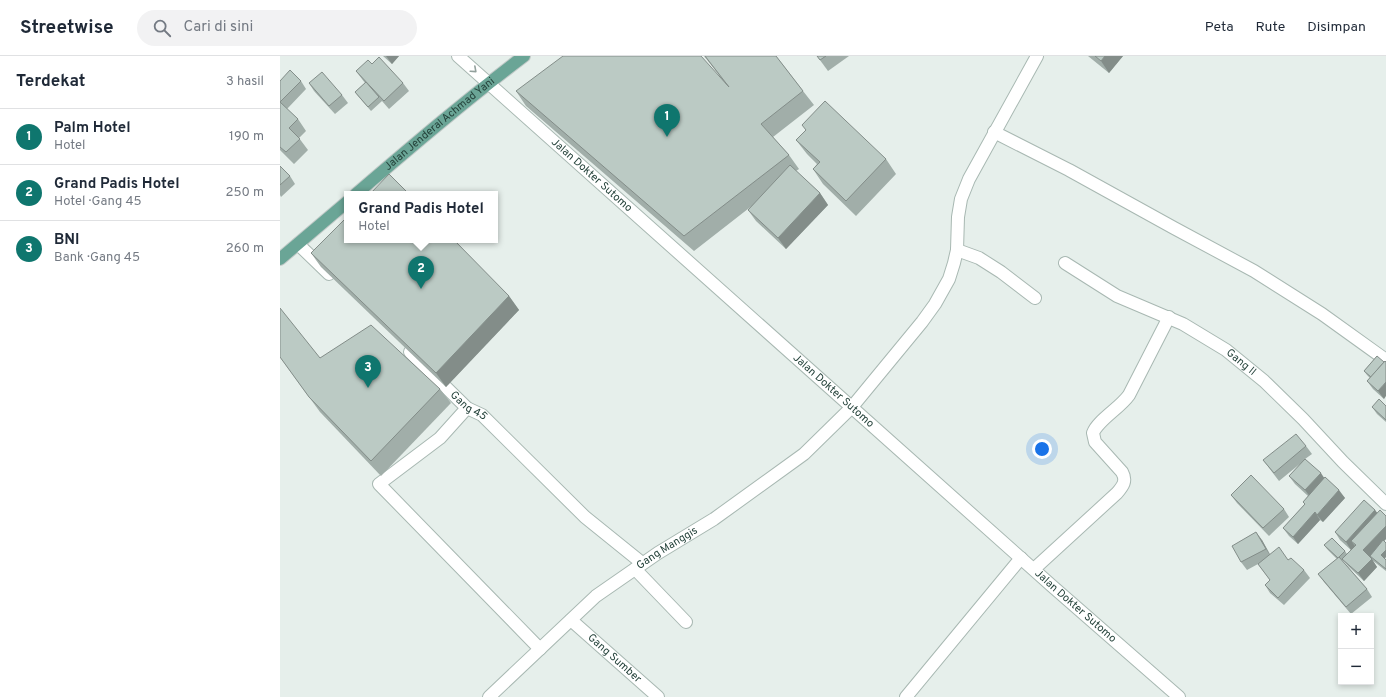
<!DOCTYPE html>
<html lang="id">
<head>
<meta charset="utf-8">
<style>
  :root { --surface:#fff; --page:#f2f2f3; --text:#1f2937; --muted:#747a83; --line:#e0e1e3; --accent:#0f766e }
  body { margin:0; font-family:Overpass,sans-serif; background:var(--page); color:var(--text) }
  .controls { position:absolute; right:12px; bottom:12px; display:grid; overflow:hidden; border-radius:0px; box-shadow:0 2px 6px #0003 }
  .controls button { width:36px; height:36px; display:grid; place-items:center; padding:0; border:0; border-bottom:1px solid var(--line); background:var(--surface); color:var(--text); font:20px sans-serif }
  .you { position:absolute; left:762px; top:393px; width:14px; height:14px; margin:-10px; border:3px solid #fff; border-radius:50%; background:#1a73e8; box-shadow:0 0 0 6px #1a73e833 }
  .badge { display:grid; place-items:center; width:26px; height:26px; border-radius:50%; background:var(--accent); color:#fff; font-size:13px; font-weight:700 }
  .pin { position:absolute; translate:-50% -33px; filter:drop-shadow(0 1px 2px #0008) }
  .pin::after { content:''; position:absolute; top:21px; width:14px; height:12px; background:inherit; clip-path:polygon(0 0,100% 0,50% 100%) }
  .popup { position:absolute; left:64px; top:135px; width:154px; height:52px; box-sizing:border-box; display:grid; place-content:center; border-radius:0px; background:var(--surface); filter:drop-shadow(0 1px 3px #0005); font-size:13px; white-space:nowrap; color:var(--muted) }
  .popup b { font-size:15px; color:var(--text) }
  .popup::after { content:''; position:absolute; left:50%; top:100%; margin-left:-8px; border:8px solid transparent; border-top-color:var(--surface) }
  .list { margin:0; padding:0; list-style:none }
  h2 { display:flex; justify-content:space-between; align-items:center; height:52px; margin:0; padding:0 16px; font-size:17px }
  h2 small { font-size:13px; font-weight:400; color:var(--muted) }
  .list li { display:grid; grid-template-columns:26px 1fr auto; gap:12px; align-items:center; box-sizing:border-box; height:56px; padding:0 16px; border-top:1px solid var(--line) }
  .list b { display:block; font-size:15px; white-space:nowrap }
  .list p { margin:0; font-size:13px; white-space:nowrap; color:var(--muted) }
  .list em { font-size:13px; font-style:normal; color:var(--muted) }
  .icon { flex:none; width:22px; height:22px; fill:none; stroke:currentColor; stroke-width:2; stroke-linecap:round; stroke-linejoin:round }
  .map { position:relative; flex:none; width:1106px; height:641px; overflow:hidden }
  header { display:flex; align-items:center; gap:24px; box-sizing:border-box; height:56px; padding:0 20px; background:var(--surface); border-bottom:1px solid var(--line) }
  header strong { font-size:19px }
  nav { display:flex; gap:22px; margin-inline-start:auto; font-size:14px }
  .search { width:280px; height:36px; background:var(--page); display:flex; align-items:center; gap:10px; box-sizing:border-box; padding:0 14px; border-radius:22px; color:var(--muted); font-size:15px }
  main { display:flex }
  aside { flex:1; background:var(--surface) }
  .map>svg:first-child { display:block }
</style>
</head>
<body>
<header>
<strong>Streetwise</strong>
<div class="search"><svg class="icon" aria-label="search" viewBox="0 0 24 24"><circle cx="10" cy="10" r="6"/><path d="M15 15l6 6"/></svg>Cari di sini</div>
<nav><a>Peta</a><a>Rute</a><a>Disimpan</a></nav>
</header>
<main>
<aside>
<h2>Terdekat<small>3 hasil</small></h2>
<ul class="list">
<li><span class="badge">1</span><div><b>Palm Hotel</b><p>Hotel</p></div><em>190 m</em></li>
<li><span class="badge">2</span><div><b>Grand Padis Hotel</b><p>Hotel · Gang 45</p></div><em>250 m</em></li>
<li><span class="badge">3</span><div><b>BNI</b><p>Bank · Gang 45</p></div><em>260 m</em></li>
</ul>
</aside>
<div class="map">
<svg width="1106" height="641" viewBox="0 0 1106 641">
  <rect width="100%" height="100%" fill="#e6efeb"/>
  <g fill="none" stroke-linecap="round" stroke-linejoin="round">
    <!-- minor casing -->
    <g stroke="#a8b8b2" stroke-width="14">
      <g id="minor">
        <polyline points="714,76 789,114 894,172 974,215 1042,258 1106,304"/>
        <polyline points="18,188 49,218"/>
        <polyline points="677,194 699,202 721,216 755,242"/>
        <path id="s1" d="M785,207L837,240L903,268L946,294L984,325L1023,363L1063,406L1106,448"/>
        <path id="s2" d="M130,296L187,352L202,359L305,461L362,507"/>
        <polyline points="187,352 160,382 99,428 260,593"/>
        <polyline points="355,513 406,566"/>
        <path d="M754,513L837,437C843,430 847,425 842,416L815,386L813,377C818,364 840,352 849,339L889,261"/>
        <path id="s3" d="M291,564L378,641"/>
        <path id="s4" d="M209,641L316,540L378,497L434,463L524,398L572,351L642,266L655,248L669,223L674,207L677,194L678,161L681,143L689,123L757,0"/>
        <polyline points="626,641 741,502"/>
      </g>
    </g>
    <!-- tertiary casing -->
    <g stroke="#a8b8b2" stroke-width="14">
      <g id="tertiary">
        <path id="s5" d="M178,0L772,530L899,641"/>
      </g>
    </g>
    <!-- primary casing -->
    <g stroke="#c2cac8" stroke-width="14">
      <g id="primary">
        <path id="s6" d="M76,138C131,91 186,44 244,0"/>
        <polyline points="0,203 67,146"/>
      </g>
    </g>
    <!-- minor -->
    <use href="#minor" stroke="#fff" stroke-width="12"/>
    <!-- tertiary -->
    <use href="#tertiary" stroke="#fff" stroke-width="12"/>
    <!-- primary -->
    <use href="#primary" stroke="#6aa596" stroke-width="12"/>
  </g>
  <!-- wall -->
  <g fill="#a1aea9">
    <polygon points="103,0 119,0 112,8"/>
    <polygon points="424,0 496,0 523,35 534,49 493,81 509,99 519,113 516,115 540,137 548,149 506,193 476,165 468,154 473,149 414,195 246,50 236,35 442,23"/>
    <polygon points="537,0 569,0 548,15"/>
    <polygon points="808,0 843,0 829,17"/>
    <polygon points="92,8 123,27 129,35 109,53 102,45 91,55 78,40 75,36 85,27 76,15"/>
    <polygon points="0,25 21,25 26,33 7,53 18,63 26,75 19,82 28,94 14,108 0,94"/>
    <polygon points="29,27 62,39 68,47 55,58 34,35"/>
    <polygon points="516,84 606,103 616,118 576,160 543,128 533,113 537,108 527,98"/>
    <polygon points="0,110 10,120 15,128 1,141 0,139"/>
    <polygon points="31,197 229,240 239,254 166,331 41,211"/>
    <polygon points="1097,300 1104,343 1093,333 1087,325 1090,322 1087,319 1084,315"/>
    <polygon points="0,301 40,302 160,333 171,347 101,420 40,356"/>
    <polygon points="1106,350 1106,366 1097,358 1092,351"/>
    <polygon points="1026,390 1032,398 1025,403 1065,442 1043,466 1040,464 1018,488 1009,480 1003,472 1025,448 1023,446 1028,440 1015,428 1009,420 1021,407 999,425 983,404"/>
    <polygon points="951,439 1004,453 1009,461 989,480 957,447"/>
    <polygon points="1095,454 1097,457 1106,483 1104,485 1106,487 1106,501 1105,502 1106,504 1106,515 1092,504 1090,500 1090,501 1097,511 1084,525 1068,510 1063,504 1062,504 1087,533 1092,541 1071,558 1044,526 1038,518 1057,503 1047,493 1044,489 1065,495 1067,498 1071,494 1060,484 1055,476"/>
    <polygon points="982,484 990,498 1008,504 1024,514 1030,522 1004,549 990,537 985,529 990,524 978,508 967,514 961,506"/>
  </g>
  <!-- shaded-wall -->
  <g fill="#838d89">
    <polygon points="106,0 119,0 112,8"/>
    <polygon points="825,0 843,0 829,17 821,5"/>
    <polygon points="540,137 548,149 506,193 498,182"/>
    <polygon points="229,240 239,254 166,331 156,317"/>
    <polygon points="1106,326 1106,340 1104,343 1098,335"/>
    <polygon points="1041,417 1046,425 1031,442 1025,434"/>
    <polygon points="1059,434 1065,442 1043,466 1037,459"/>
    <polygon points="1095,454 1101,462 1071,485 1075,490 1071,494 1066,486"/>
    <polygon points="1035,456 1040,464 1018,488 1013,481"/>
    <polygon points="1106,470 1106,483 1088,502 1083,494"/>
    <polygon points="976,476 982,484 991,501 986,493"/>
    <polygon points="1106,494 1106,501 1104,503 1101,499"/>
    <polygon points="1092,503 1097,511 1084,525 1078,517"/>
  </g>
  <!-- building -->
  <g fill="#bbcac4" stroke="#838d89">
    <polygon points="283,0 421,0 449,31 425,0 496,0 523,35 481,68 509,99 404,180 236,35"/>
    <polygon points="537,0 546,0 540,4"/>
    <polygon points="815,0 825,0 821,5"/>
    <polygon points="99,1 123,27 104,45 76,15 88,4 92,8"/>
    <polygon points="10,14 21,25 0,46 0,25"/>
    <polygon points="42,16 62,39 49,50 29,27"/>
    <polygon points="86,26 99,41 88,51 75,36"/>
    <polygon points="545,45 606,103 566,145 533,113 540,106 516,84 526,74 522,69"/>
    <polygon points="0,46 18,63 9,72 20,83 6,96 0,91"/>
    <polygon points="510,109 540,137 498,182 468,154"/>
    <polygon points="0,110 10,120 0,129"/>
    <polygon points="109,118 129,138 90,138"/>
    <polygon points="67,161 67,184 174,184 229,240 156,317 31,197"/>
    <polygon points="0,252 40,302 91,269 160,333 91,405 29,341 0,301"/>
    <polygon points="1097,300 1104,306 1091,321 1084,315"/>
    <polygon points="1105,305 1106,306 1106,326 1098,335 1087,325"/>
    <polygon points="1099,343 1106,350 1106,364 1092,351"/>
    <polygon points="1016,378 1026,390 994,417 983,404"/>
    <polygon points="1025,403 1041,417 1025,434 1009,420"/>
    <polygon points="971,419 1004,453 983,472 951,439"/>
    <polygon points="1045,421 1059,434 1037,459 1035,456 1013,481 1003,472 1025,448 1023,446"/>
    <polygon points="1084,444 1095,454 1066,486 1055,476"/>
    <polygon points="1100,454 1106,460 1106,470 1083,494 1092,503 1078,517 1062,503 1076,489 1071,485"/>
    <polygon points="976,476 986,493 961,506 952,490"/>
    <polygon points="1052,482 1065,495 1058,502 1044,489"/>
    <polygon points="1103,484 1106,487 1106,494 1101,499 1106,504 1106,513 1090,500"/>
    <polygon points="999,491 1008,504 1011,502 1024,514 998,542 985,529 990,524 978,508"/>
    <polygon points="1059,501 1087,533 1066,551 1038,518"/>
  </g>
  <!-- one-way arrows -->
  <defs><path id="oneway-chevron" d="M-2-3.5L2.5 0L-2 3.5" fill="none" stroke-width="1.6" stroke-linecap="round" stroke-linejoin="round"/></defs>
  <use stroke="#92a09c" href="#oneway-chevron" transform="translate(194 14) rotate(42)"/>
  <g text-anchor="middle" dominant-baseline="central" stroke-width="3" stroke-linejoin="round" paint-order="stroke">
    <!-- street labels -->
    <g font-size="11" fill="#24423a" stroke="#f7fbf9">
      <text stroke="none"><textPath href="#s6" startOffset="109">Jalan Jenderal Achmad Yani</textPath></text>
      <text stroke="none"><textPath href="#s5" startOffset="179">Jalan Dokter Sutomo</textPath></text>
      <text stroke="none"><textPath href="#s1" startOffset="203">Gang II</textPath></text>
      <text stroke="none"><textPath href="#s5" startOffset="503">Jalan Dokter Sutomo</textPath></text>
      <text stroke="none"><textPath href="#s2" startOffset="80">Gang 45</textPath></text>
      <text stroke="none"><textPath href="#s4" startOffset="233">Gang Manggis</textPath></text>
      <text stroke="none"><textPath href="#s5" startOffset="827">Jalan Dokter Sutomo</textPath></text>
      <text stroke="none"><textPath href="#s3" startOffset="58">Gang Sumber</textPath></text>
    </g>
  </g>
</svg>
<div class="controls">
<button>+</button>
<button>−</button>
</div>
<div class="you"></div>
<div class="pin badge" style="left:387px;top:81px">1</div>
<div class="pin badge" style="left:141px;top:233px">2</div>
<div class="popup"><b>Grand Padis Hotel</b>Hotel</div>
<div class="pin badge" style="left:88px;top:332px">3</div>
</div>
</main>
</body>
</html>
